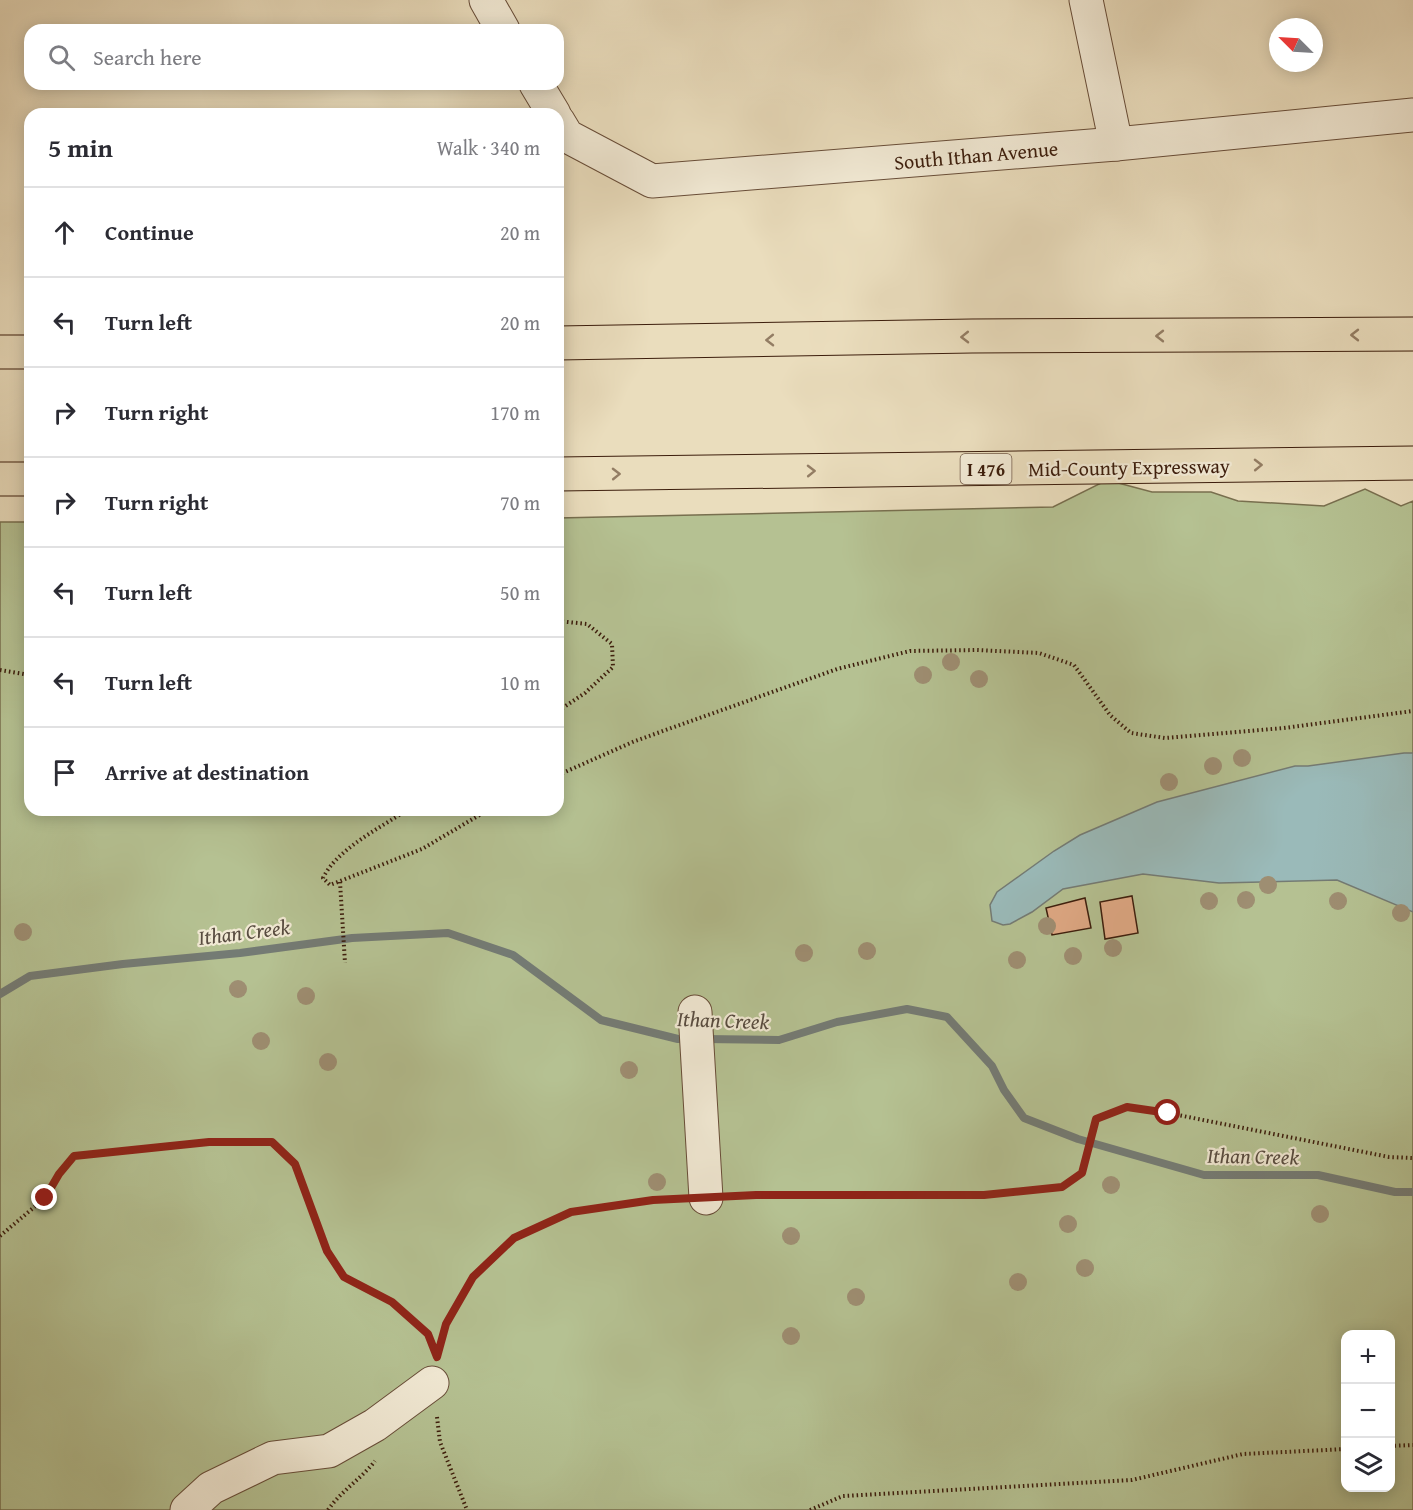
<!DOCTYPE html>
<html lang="en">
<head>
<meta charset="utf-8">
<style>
  :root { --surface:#fff; --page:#f7f7f7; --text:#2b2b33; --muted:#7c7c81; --line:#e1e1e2 }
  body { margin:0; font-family:"Gentium Book Plus",serif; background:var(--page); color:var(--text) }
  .controls { position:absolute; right:18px; bottom:18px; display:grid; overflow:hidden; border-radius:12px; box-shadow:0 3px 15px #0003 }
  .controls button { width:54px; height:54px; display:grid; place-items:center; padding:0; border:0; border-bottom:2px solid var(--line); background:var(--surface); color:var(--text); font:30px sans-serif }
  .compass { position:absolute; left:1269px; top:18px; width:54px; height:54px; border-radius:50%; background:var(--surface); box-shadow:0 3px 15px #0003; rotate:294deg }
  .stop { position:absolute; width:18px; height:18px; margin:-14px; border:4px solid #8f2418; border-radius:50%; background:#fff }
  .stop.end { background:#8f2418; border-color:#fff; box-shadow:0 2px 6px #0008 }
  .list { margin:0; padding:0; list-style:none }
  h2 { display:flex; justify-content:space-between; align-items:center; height:78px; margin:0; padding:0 24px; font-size:26px }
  h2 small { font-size:20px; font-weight:400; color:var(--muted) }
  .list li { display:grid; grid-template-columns:39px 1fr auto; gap:18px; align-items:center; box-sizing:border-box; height:90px; padding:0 24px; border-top:2px solid var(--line) }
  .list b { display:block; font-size:22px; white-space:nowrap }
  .list em { font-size:20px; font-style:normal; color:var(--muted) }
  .icon { flex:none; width:33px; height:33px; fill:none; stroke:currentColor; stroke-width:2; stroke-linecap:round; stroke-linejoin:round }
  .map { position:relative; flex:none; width:1413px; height:1510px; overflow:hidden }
  .search { position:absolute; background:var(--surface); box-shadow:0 3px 15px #0003; left:24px; top:24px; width:540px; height:66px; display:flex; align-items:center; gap:15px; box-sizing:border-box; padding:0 21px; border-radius:18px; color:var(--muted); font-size:22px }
  .panel { position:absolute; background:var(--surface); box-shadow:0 3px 15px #0003; left:24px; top:108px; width:540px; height:708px; border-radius:18px }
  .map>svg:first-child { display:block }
</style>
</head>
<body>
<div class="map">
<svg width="1413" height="1510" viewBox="0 0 1413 1510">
  <rect width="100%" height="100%" fill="#eaddbd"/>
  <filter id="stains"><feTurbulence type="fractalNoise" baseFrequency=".00333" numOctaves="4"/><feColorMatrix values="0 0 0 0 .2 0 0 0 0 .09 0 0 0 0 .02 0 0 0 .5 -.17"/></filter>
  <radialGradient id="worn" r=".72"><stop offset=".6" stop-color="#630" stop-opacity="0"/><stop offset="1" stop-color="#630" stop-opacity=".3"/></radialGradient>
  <!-- green -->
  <path fill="#b5c192" stroke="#786f4f" stroke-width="1.5" fill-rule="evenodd" d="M1107,480L1152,492H1211L1238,501L1324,506L1365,489L1401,506L1413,501V1510H0V522H30V810H558V518L1053,507ZM1346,1334H1390V1488H1346Z"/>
  <!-- water -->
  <polygon fill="#9abab9" stroke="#747b74" stroke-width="1.5" points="1404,753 1413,753 1413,912 1337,880 1219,883 1143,874 1063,889 1032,912 1010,924 1003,925 992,921 990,905 997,892 1054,851 1080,835 1157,802 1295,766 1308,766"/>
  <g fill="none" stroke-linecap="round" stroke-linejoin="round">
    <!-- stream -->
    <g stroke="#747b74" stroke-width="8">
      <polyline points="0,994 30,976 123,964 240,953 352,938 448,933 513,955 601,1020 678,1039 691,1039"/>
      <polyline points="704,1039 779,1040 837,1022 907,1009 947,1017 992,1066 1004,1090 1024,1118 1078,1139 1204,1175 1318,1175 1395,1192 1413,1192"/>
    </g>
  </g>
  <!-- building -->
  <g fill="#e0a985" stroke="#3c1d0c" stroke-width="1.5">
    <polygon points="1132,896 1138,933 1105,939 1100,902"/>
    <polygon points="1085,898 1091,928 1052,935 1046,908"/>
  </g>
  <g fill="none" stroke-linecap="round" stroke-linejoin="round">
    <!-- minor casing -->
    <g stroke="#684d38" stroke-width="35">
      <g id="minor">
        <polyline points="486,0 503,30"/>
        <polyline points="1086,0 1116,144"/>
        <polyline points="536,84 554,114"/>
        <polyline points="558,121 567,136 652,181 1116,144 1413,115"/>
        <polyline points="695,1012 706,1198"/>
        <polyline points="187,1510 211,1488 273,1458 329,1451 375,1425 432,1383"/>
      </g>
    </g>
    <!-- highway casing -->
    <g stroke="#3c1d0c" stroke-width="35">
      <g id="highway">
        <polyline points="558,343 972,336 1413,334"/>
        <polyline points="0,352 30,352"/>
        <polyline points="558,474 1413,463"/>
        <polyline points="0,479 30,479"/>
      </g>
    </g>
    <!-- path -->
    <g stroke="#3c1d0c" stroke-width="4" stroke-dasharray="1.5 3" stroke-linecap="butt">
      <polyline points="558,621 587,624 612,644 613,667 585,693 558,711"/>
      <polyline points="0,670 30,675"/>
      <polyline points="558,775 635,741 837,669 910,651 977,650 1039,653 1074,665 1110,715 1131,733 1165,738 1284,728 1413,711"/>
      <path d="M407,810C380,828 337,849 323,878L330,885L422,849L488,810"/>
      <polyline points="340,882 345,963"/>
      <polyline points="735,1196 984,1195 1062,1187 1082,1173 1096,1119 1127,1107 1168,1113 1389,1157 1413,1158"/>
      <polyline points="0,1236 45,1198 59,1174 74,1156 209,1142 272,1142 295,1164 327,1251 344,1277 392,1302 428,1334 436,1353"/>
      <polyline points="438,1354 446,1324 473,1277 514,1238 571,1212 653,1200 677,1199"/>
      <polyline points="437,1417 440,1442 467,1510"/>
      <polyline points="1390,1446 1413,1445"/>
      <path d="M328,1510C341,1491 361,1479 375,1461"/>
      <polyline points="810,1510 843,1496 1132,1480 1243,1454 1346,1449"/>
    </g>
    <!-- minor -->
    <use href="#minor" stroke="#f1e9d4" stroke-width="33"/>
    <!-- highway -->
    <use href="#highway" stroke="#eaddbd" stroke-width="33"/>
  </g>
  <!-- trees -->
  <g fill="#9e8e72">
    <circle cx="951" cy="662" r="9"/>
    <circle cx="923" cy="675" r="9"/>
    <circle cx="979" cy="679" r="9"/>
    <circle cx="1242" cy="758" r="9"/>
    <circle cx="1213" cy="766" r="9"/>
    <circle cx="1169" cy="782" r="9"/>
    <circle cx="1268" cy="885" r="9"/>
    <circle cx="1246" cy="900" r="9"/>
    <circle cx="1209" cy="901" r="9"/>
    <circle cx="1338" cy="901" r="9"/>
    <circle cx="1401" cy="913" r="9"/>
    <circle cx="1047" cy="926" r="9"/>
    <circle cx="23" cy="932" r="9"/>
    <circle cx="1113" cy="948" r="9"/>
    <circle cx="867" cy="951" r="9"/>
    <circle cx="804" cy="953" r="9"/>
    <circle cx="1073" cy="956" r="9"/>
    <circle cx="1017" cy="960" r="9"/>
    <circle cx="238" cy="989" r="9"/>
    <circle cx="306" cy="996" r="9"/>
    <circle cx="261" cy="1041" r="9"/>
    <circle cx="328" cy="1062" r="9"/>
    <circle cx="629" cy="1070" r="9"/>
    <circle cx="657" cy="1182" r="9"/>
    <circle cx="1111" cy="1185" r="9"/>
    <circle cx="1320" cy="1214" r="9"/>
    <circle cx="1068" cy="1224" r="9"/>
    <circle cx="791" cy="1236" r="9"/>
    <circle cx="1085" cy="1268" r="9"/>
    <circle cx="1018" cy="1282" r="9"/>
    <circle cx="856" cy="1297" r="9"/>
    <circle cx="791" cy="1336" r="9"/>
  </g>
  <!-- one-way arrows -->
  <defs><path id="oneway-chevron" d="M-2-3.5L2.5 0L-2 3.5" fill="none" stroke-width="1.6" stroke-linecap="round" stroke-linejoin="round" transform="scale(1.5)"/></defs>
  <g stroke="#937d64">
    <use href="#oneway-chevron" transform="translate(1355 335) rotate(180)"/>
    <use href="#oneway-chevron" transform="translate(1160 336) rotate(180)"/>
    <use href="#oneway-chevron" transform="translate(965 337) rotate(179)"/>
    <use href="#oneway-chevron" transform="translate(770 340) rotate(179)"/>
    <use href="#oneway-chevron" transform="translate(1258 465) rotate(-1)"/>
    <use href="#oneway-chevron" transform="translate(811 471) rotate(-1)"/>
    <use href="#oneway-chevron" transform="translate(616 474) rotate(-1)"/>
  </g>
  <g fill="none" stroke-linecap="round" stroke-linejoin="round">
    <!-- route -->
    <polyline stroke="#8f2418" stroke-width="8" points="45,1198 59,1174 74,1156 209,1142 272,1142 295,1164 327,1251 344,1277 392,1302 428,1334 437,1357 446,1324 473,1277 514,1238 571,1212 653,1200 756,1195 984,1195 1062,1187 1082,1173 1096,1119 1127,1107 1168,1113"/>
  </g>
  <g text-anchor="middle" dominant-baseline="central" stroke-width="4.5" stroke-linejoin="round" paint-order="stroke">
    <!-- shield labels -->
    <rect fill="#f1e9d4" stroke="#725a48" stroke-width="1.5" x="960.5" y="454" width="51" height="30" rx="4.5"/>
    <g font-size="18" font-weight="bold" fill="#3c1d0c">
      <text x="986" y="469">I 476</text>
    </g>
    <!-- street labels -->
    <g font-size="20" fill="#3c1d0c" stroke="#f1e9d4">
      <text transform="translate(976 155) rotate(-5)">South Ithan Avenue</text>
      <text transform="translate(1129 467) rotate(-1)">Mid-County Expressway</text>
    </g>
    <!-- water labels -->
    <g font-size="21" font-style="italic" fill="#584c40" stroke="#f1e9d4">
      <text transform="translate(244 932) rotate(-7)">Ithan Creek</text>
      <text transform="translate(723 1020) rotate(2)">Ithan Creek</text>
      <text transform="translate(1253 1156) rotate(1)">Ithan Creek</text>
    </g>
  </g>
  <rect width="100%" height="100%" filter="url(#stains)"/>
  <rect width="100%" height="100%" fill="url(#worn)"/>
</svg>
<div class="controls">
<button>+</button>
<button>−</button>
<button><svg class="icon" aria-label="layers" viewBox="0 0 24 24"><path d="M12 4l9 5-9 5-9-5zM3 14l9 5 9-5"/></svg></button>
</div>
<svg class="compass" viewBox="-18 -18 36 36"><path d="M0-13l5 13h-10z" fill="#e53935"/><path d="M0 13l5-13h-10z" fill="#7c7c81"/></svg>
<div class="stop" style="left:1168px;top:1113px"></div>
<div class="stop end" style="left:45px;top:1198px"></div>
<div class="search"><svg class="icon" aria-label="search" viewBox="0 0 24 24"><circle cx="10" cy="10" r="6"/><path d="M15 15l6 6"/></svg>Search here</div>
<section class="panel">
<h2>5 min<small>Walk · 340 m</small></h2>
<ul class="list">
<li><svg class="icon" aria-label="ahead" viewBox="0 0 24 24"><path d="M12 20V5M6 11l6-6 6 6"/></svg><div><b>Continue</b></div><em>20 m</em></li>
<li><svg class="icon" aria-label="left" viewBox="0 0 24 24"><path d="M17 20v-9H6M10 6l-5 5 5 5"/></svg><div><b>Turn left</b></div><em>20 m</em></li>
<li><svg class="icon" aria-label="right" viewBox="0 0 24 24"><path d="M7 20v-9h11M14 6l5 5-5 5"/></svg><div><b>Turn right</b></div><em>170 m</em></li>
<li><svg class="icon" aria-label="right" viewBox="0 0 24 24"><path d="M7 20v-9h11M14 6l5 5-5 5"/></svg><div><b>Turn right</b></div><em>70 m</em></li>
<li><svg class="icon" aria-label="left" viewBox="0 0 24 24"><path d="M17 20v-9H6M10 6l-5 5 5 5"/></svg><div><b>Turn left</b></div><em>50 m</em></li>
<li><svg class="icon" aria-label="left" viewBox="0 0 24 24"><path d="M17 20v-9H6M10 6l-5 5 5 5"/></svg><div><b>Turn left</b></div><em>10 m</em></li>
<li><svg class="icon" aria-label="arrive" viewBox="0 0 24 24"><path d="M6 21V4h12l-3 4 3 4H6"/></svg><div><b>Arrive at destination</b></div></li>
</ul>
</section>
</div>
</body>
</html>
